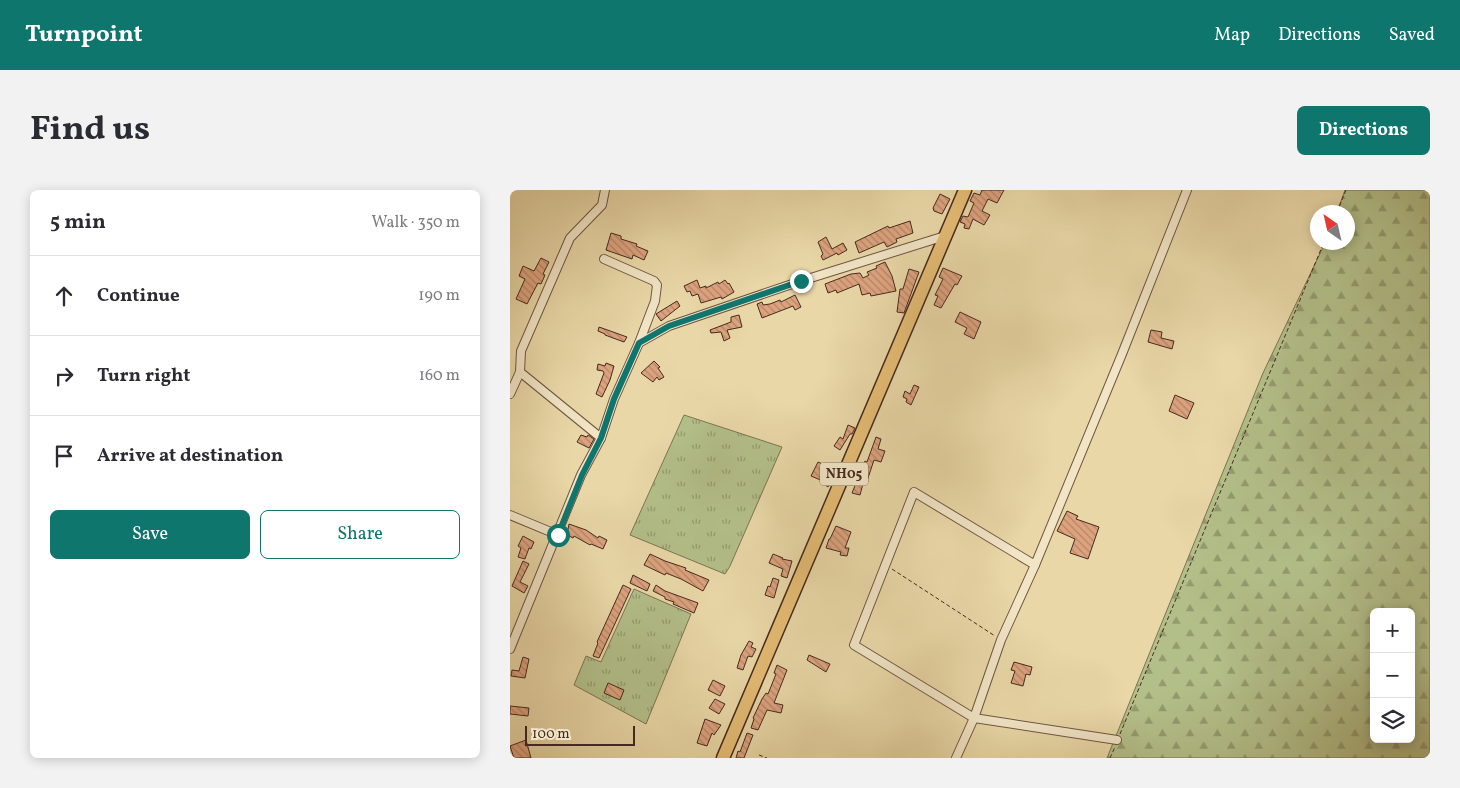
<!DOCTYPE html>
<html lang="en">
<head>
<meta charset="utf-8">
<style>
  :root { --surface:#fff; --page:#f2f2f3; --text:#2b2b33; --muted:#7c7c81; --line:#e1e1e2; --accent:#0f766e }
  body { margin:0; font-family:Vollkorn,serif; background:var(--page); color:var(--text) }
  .controls { position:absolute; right:15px; bottom:15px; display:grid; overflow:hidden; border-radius:8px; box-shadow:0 2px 12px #0003 }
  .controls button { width:45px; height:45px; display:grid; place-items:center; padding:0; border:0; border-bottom:1px solid var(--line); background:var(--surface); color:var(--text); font:25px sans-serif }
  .compass { position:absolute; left:800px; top:15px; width:45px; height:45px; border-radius:50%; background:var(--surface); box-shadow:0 2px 12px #0003; rotate:326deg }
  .scale { position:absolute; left:15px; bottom:12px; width:110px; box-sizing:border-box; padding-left:5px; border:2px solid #472a1f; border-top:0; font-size:14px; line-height:18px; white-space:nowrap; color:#472a1f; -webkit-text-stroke:4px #f1e5c6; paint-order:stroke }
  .stop { position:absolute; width:15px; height:15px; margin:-11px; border:4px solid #0f766e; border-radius:50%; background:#fff }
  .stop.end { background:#0f766e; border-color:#fff; box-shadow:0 1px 5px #0008 }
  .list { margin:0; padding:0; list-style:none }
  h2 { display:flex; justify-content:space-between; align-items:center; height:65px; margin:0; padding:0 20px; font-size:21px }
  h2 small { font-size:16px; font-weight:400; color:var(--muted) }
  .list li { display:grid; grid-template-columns:32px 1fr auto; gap:15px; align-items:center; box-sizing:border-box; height:80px; padding:0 20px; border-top:1px solid var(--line) }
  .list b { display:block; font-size:19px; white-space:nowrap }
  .list em { font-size:16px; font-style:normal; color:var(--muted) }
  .actions { display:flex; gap:10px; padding:15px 20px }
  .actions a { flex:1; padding:11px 0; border:1px solid var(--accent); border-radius:8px; text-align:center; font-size:18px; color:var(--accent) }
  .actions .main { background:var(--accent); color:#fff }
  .icon { flex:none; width:28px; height:28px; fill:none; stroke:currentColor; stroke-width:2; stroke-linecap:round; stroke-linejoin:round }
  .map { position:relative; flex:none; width:920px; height:568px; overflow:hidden; border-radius:8px }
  header { display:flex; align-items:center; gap:30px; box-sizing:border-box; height:70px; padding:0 25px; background:var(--accent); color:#fff }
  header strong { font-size:24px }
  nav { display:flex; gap:28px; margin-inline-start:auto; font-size:18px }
  .intro { display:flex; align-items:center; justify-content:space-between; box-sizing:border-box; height:120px; padding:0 30px }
  h1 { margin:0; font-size:35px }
  .button { padding:12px 22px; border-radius:8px; background:var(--accent); color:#fff; font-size:18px; font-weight:700 }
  main { display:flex; gap:30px; padding:0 30px }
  aside { flex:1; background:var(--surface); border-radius:8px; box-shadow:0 2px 12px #0003 }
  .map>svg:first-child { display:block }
</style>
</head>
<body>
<header>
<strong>Turnpoint</strong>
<nav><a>Map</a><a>Directions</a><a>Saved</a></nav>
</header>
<div class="intro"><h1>Find us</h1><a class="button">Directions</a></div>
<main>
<aside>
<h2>5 min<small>Walk · 350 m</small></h2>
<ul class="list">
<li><svg class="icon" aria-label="ahead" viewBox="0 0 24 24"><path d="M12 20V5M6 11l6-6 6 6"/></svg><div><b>Continue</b></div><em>190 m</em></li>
<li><svg class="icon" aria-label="right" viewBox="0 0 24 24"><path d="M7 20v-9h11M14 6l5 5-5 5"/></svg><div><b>Turn right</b></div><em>160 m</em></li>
<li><svg class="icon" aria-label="arrive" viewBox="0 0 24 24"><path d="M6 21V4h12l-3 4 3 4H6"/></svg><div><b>Arrive at destination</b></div></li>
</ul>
<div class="actions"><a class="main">Save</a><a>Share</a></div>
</aside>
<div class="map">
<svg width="920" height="568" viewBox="0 0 920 568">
  <defs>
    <pattern id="grass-tufts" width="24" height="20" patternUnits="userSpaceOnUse" patternTransform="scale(1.25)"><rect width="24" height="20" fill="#b3bf89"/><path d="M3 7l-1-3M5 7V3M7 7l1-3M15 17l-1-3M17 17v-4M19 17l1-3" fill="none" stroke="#939b6f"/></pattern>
    <pattern id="forest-firs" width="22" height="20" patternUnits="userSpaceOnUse" patternTransform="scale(1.25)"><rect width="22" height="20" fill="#b3bf89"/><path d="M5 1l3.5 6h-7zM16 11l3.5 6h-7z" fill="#939b6f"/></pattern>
    <pattern id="building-back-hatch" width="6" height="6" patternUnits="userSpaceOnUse" patternTransform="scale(1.25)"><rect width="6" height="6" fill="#dda37f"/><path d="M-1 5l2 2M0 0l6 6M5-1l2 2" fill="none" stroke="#b58567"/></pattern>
  </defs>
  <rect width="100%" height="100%" fill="#e9d7a7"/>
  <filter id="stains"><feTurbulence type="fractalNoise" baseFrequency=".004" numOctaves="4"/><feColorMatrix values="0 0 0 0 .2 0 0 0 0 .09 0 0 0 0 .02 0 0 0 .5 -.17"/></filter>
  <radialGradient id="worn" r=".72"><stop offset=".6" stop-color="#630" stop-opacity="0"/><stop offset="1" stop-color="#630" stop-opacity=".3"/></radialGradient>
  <!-- grass -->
  <g fill="url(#grass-tufts)" stroke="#7d7454">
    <polygon points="174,225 272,257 220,376 215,384 120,345"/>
    <polygon points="124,399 181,424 136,534 64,495 76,466 91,472"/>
  </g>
  <!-- forest -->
  <path fill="url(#forest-firs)" stroke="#7d7454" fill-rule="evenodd" d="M835,0H920V568H597L753,183L815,53L838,52V22H827ZM864,422H901V549H864Z"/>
  <!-- building -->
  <g fill="url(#building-back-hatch)" stroke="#472a1f">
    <polygon points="472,0 494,0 487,13 478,9 472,21 480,25 474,35 463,29 459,39 454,38 455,34 450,32 453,26 458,27 464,13 460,11 464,3 470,5"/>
    <polygon points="430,4 440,9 432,24 424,21 423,18"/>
    <polygon points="400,31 403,43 386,49 387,52 377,57 374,52 349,63 345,52 378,36 379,38"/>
    <polygon points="101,43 111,46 111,49 127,54 126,56 138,61 134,70 123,65 122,69 96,60"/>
    <polygon points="316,47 322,59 333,53 337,60 328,65 327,63 313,70 311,66 313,64 308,52"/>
    <polygon points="31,68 39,72 33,84 35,85 31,94 28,93 17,114 6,109 15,89 9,86 13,76 24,81"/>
    <polygon points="375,72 382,86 386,101 361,106 360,103 352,105 349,94 327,103 326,100 318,103 315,94 341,84 350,83 353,88 359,85 357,82 367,78 366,76"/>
    <polygon points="433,78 452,86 447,95 445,94 431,118 424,115 428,106 425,105 433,89 429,87"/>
    <polygon points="399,79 409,82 394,123 387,122 390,99 393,99"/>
    <polygon points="187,90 190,98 196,96 196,98 208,92 209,94 215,90 218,94 219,93 224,102 212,109 211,107 191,113 188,104 182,106 180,101 177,102 174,96"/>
    <polygon points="285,105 291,117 285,120 283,116 252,128 247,114 252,112 253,115 260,114 270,110 271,112"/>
    <polygon points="167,111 170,116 151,131 146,124"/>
    <polygon points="450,122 471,132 464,149 454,144 457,138 445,132"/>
    <polygon points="229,125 232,137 217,140 220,148 214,151 211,142 201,143 200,140 221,132 221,127"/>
    <polygon points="89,137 117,147 114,152 95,145 95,144 88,141"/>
    <polygon points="641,140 652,142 651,148 664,151 662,159 638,152"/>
    <polygon points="144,171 150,177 148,178 154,187 149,190 147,187 143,192 131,183"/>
    <polygon points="96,173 104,176 100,190 92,207 86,204 94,183 93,181 87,180 88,174 95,176"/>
    <polygon points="404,195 409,197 401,215 396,212 397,209 393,207 395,201 400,204"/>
    <polygon points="665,205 684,213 677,229 659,221"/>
    <polygon points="338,235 345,238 342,244 340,244 330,260 324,256 330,247 333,249"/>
    <polygon points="71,245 77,247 78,245 84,249 79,258 67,252"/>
    <polygon points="366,247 371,249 368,259 375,261 371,272 364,270 357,291 354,290 350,305 342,303 355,271 357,272"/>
    <polygon points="308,272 319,277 315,286 322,290 318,297 312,293 313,291 301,286"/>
    <polygon points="557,321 568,326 566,329 589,337 578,369 560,363 565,349 547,341"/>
    <polygon points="59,334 76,340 88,348 89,346 97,350 93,359 81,354 80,355 64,346 63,348 57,345"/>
    <polygon points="326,336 341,342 335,358 339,358 337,366 330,365 331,362 316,358 319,349 320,349"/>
    <polygon points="13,346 24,352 21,359 19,358 15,369 8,367 11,358 8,356"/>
    <polygon points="140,364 155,371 176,378 175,380 199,390 193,401 171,389 156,383 155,385 134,375"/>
    <polygon points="263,364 273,368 272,369 282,371 277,388 271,386 273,379 259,373"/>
    <polygon points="13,371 19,374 10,392 18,396 14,403 2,396"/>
    <polygon points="123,385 140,394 137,401 120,393"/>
    <polygon points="263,388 269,390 264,408 255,405 258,396 260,397"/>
    <polygon points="113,395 121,399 89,468 83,466 88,453 87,452"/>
    <polygon points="146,395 155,401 188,413 184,423 163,414 164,412 155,409 155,407 143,401"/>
    <polygon points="239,451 243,453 241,457 246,459 242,467 238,466 233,480 227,478 231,465"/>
    <polygon points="299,465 320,474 316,482 297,470"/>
    <polygon points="13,467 19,469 15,488 1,486 2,480 9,481"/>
    <polygon points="504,472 522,477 520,485 516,484 513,496 501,493 505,481 501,480"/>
    <polygon points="267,475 277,480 264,513 273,515 271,523 257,520 248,540 241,538 244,529 243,528 252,509 256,503 258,504 266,484 264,483"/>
    <polygon points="203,490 215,496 210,506 198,500"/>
    <polygon points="98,493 114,500 110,510 94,503"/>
    <polygon points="205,509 215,514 209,524 199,518"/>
    <polygon points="0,516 19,518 18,526 0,524"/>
    <polygon points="195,529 211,535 204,545 202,543 197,556 187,553"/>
    <polygon points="237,543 243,545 234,568 226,568 228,561 230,562"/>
    <polygon points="16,550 21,568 4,568 0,556"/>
  </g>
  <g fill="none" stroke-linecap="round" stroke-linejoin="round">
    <!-- minor casing -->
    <g stroke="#705541" stroke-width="10">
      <g id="minor">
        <polyline points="94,69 144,91 147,95 145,111 129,153"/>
        <polyline points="10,182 91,248"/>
        <polyline points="0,204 10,182 11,161 60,48 92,15 95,0"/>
        <polyline points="0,325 48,345"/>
        <polyline points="525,375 404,302 344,455 464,528 607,550"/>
        <polyline points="0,459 71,285 91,248 104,209 129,153 159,136 291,91 435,46"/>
        <polyline points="446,568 464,528 491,450 525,375 612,164 677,0"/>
      </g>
    </g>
    <!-- primary casing -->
    <g stroke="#472a1f" stroke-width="15">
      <polyline id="primary" points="213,568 455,0"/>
    </g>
    <!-- path -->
    <g stroke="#472a1f" stroke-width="1" stroke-dasharray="4 2.5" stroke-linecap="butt">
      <polyline points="827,22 836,0"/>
      <polyline points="382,379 485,446"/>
      <polyline points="610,544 814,52"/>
      <polyline points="249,565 257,568"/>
      <polyline points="600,568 605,557"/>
    </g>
    <!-- minor -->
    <use href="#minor" stroke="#f1e5c6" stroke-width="8"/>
    <!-- primary -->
    <use href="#primary" stroke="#e4bc74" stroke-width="12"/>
  </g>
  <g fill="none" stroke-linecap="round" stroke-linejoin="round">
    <!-- route -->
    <polyline stroke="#0f766e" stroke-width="6" points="48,345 72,285 91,248 104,209 129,153 159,136 291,91"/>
  </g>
  <g text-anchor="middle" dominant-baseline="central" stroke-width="5" stroke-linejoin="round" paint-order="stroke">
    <!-- shield labels -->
    <rect fill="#f1e5c6" stroke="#7a6251" stroke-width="1" x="310" y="272.5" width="48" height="23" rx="4"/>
    <g font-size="14" font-weight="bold" fill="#472a1f">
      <text x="334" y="284">NH05</text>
    </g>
  </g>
  <rect width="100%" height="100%" filter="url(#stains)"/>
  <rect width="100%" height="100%" fill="url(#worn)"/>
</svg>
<div class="controls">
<button>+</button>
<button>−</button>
<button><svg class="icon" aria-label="layers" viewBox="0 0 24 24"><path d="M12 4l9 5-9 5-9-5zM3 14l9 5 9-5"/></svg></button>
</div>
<svg class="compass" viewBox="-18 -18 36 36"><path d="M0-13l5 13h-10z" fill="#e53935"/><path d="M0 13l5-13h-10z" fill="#7c7c81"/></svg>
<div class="scale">100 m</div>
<div class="stop" style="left:48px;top:345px"></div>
<div class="stop end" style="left:291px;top:91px"></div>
</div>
</main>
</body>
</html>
